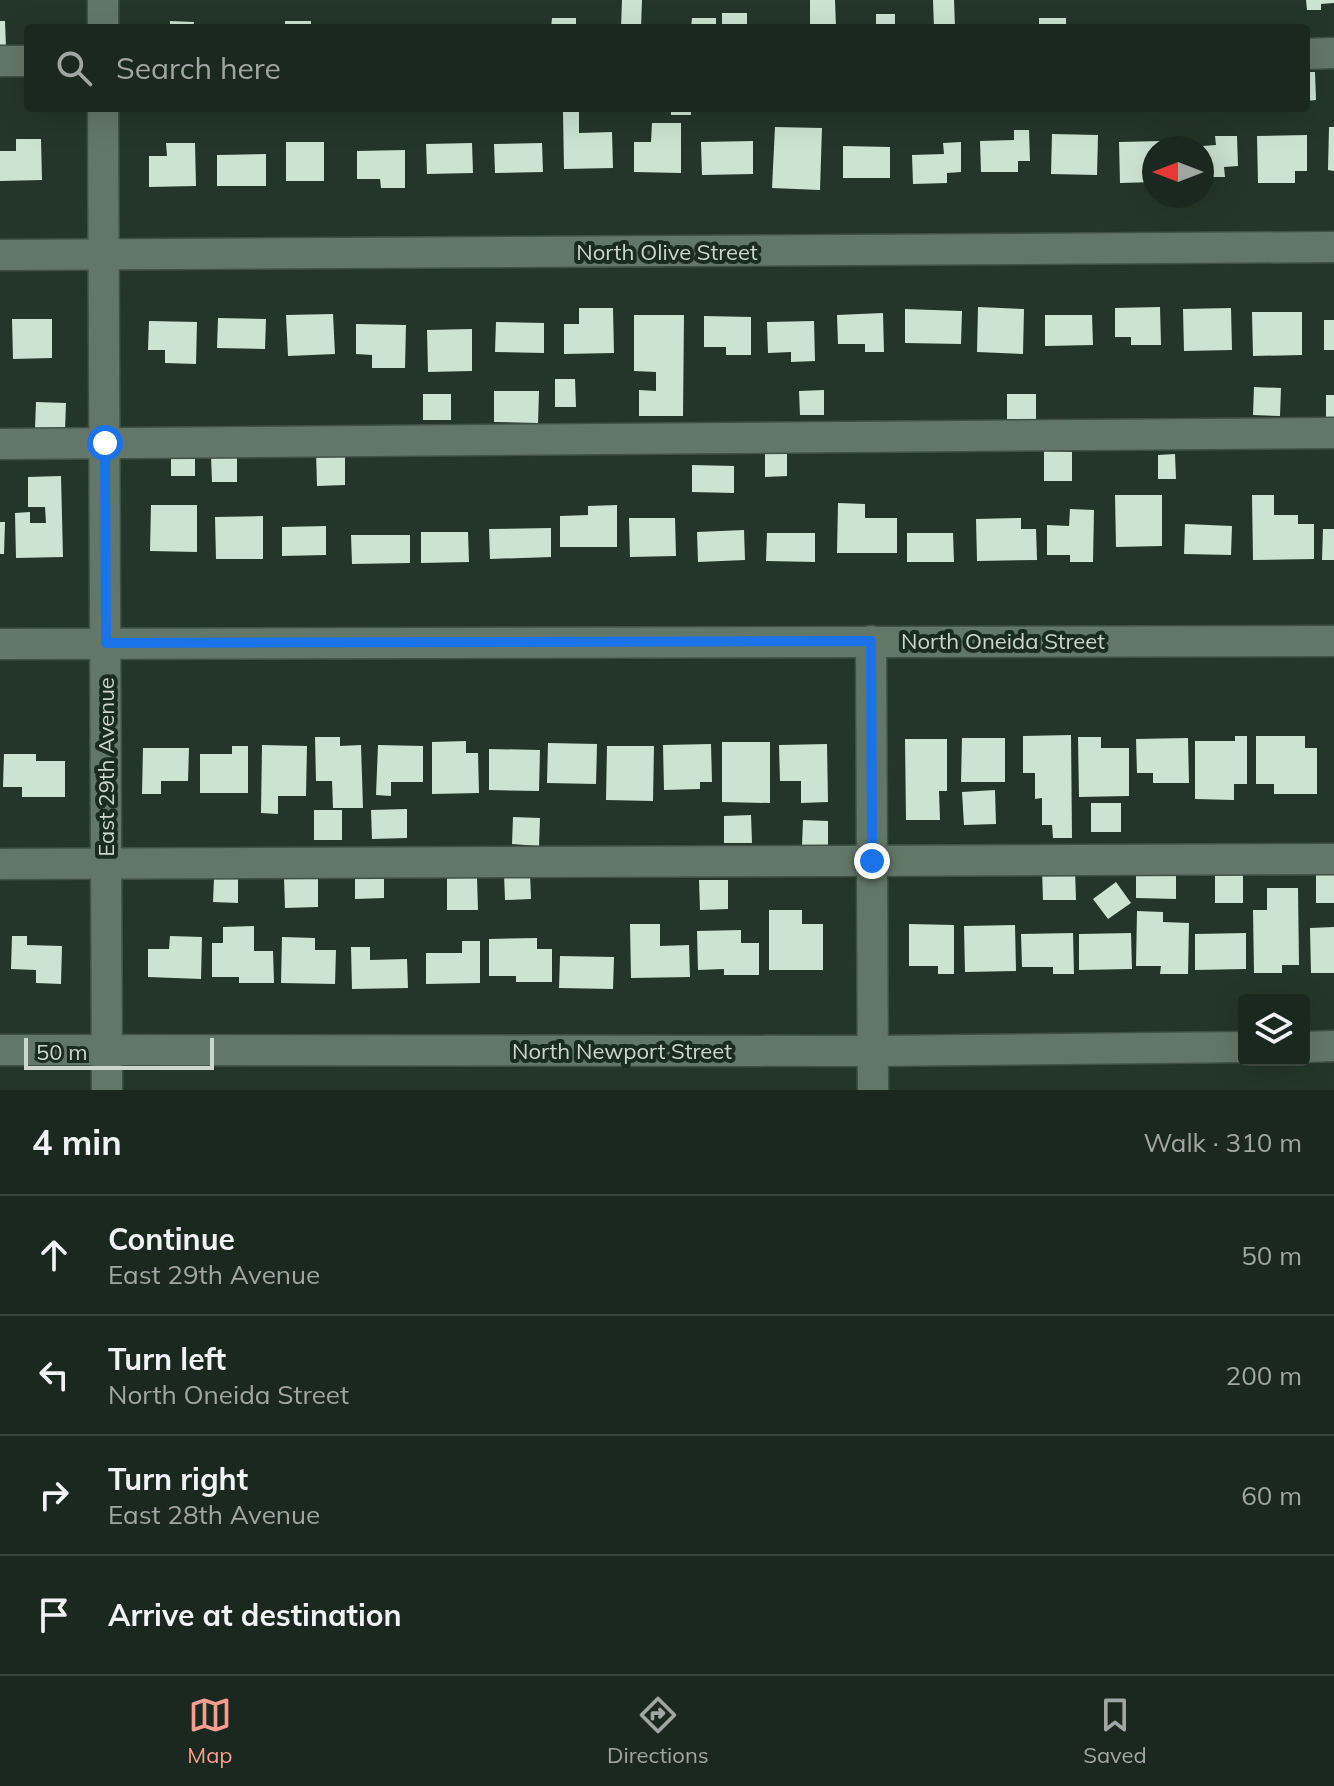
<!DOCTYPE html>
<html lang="en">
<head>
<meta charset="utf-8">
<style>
  :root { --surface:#1b281f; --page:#243028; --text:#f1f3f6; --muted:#a0a6a4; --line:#39443d; --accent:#f59d8f }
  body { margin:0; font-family:Mulish,sans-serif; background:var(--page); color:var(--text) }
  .controls { position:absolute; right:24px; bottom:24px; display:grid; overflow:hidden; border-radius:8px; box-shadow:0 8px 32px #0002 }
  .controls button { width:72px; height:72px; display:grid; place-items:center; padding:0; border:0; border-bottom:2px solid var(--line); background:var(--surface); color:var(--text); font:40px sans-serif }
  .compass { position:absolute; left:1142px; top:136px; width:72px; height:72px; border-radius:50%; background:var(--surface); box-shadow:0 8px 32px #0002; rotate:270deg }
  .scale { position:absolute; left:24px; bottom:20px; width:190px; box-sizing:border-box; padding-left:8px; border:4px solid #cbd6cd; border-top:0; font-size:22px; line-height:28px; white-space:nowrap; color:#cbd6cd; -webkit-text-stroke:6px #1a2c1f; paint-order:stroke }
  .stop { position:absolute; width:24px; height:24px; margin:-18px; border:6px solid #1a73e8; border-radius:50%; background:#fff }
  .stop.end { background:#1a73e8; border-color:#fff; box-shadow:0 2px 8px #0008 }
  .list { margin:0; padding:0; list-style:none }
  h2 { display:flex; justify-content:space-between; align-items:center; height:104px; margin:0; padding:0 32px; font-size:34px }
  h2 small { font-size:26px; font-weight:400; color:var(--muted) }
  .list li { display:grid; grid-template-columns:52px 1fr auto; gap:24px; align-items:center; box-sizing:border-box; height:120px; padding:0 32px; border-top:2px solid var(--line) }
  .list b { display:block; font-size:30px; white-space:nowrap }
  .list p { margin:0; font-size:26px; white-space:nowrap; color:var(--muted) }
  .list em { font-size:26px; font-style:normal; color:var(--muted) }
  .icon { flex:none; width:44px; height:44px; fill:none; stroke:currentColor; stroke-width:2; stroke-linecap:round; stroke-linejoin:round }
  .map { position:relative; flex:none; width:1334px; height:1090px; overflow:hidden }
  .search { position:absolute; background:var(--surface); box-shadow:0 8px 32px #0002; left:24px; right:24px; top:24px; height:88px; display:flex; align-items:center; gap:20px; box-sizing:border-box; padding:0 28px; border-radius:8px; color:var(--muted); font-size:30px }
  .sheet { height:584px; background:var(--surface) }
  nav { display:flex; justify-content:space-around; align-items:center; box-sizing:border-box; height:112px; border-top:2px solid var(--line); background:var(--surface); font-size:22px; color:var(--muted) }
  nav a { display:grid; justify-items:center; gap:4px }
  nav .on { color:var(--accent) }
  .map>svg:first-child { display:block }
</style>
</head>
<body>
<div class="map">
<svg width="1334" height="1090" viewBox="0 0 1334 1090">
  <rect width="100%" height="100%" fill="#243629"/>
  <!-- building -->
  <g fill="#cce3d1">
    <polygon points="622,0 642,0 641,28 621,28"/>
    <polygon points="810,0 835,0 836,28 810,28"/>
    <polygon points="933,0 954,0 955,28 934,28"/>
    <polygon points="1306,0 1334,0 1334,3 1321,4 1321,10 1307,10"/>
    <rect x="722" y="13" width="25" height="15"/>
    <rect x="876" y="14" width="19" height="14"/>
    <polygon points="552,18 576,18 576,28 551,28"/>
    <polygon points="692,18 716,18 716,28 691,28"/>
    <rect x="1039" y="18" width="27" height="10"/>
    <polygon points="0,21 5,21 6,47 0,47"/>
    <polygon points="170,21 194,22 193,28 170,28"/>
    <rect x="285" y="21" width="26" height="7"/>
    <polygon points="1306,72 1315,72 1316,100 1306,101"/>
    <rect x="671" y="108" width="20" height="7"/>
    <polygon points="563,112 579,112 579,133 612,132 613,168 564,169"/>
    <polygon points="652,123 681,123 681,173 634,172 634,142 651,142"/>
    <polygon points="775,127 822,128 820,190 772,188"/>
    <polygon points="1329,127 1334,127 1334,171 1328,170"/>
    <polygon points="1014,130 1029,130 1030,161 1018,161 1018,172 981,172 980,141 1014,140"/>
    <polygon points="1052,134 1098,135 1097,175 1051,174"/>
    <polygon points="1307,135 1307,171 1295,171 1295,183 1258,183 1257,136"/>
    <polygon points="1215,136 1237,136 1238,166 1224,167 1225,177 1202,177 1202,146 1216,145"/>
    <polygon points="16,139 41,139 42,180 0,181 0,151 16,151"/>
    <polygon points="753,141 753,174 702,175 701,142"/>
    <polygon points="1162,141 1162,148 1154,148 1154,182 1120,183 1119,142"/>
    <rect x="286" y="142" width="38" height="39"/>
    <polygon points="961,142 961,172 947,173 947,183 913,184 912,155 944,154 943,143"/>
    <polygon points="166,143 195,143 196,186 149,187 149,156 167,156"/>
    <polygon points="472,143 473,173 427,174 426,144"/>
    <polygon points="542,143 543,172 495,173 494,144"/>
    <polygon points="843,146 890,147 890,178 843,178"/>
    <polygon points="405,150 405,188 381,188 380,179 357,179 357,151"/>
    <polygon points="266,154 266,186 217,186 217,155"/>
    <polygon points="978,307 1024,309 1023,354 977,352"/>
    <polygon points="1160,307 1161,345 1131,345 1131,337 1115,337 1115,308"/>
    <polygon points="579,308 613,308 614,353 564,354 564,324 579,324"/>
    <polygon points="1231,308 1232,350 1184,351 1183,309"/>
    <polygon points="905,309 962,311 961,344 905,343"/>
    <polygon points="1252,312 1302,312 1302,355 1253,356"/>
    <polygon points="883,313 884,352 865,352 865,344 838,344 837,315"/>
    <polygon points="333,314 335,354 288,356 286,315"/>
    <polygon points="634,315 684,315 683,416 639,416 639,390 656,391 656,372 634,371"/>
    <polygon points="1045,315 1092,315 1093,345 1045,346"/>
    <polygon points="704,316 751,317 751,355 726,355 726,347 704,347"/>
    <polygon points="218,318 266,319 265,349 217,348"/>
    <polygon points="12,319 52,319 52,358 13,359"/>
    <rect x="1324" y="320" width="10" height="30"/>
    <polygon points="149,321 197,322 196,364 165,363 165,350 148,350"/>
    <polygon points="814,321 815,361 791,362 791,352 768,353 767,322"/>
    <polygon points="496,322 544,323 544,353 495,352"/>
    <polygon points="356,324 406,325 405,368 372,368 372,355 356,354"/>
    <polygon points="472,329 472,371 428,372 427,330"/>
    <polygon points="555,379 575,379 576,407 555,407"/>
    <polygon points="1254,387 1281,388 1280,416 1253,415"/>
    <polygon points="824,390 824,415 800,415 799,391"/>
    <polygon points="494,391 539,391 538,423 494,422"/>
    <rect x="423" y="394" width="28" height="26"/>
    <rect x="1007" y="394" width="29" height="25"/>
    <polygon points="1326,395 1334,395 1334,419 1326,418"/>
    <polygon points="36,402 66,403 65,430 35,429"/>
    <polygon points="345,450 345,485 317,486 316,451"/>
    <polygon points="787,450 787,476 765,477 765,451"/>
    <polygon points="1044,451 1072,452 1072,481 1044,481"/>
    <rect x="171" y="452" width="24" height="24"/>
    <polygon points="1175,454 1176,479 1158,479 1158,455"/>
    <polygon points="211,455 237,455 237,482 212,482"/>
    <polygon points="692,465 734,466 734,493 692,492"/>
    <polygon points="61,476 63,557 16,558 15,513 30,512 30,523 46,523 45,507 28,507 28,477"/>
    <polygon points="1115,495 1162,495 1162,546 1116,547"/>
    <polygon points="1252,495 1274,495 1274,515 1298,515 1298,524 1314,524 1314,559 1253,560"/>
    <polygon points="838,503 865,504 865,518 897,518 897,553 837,553"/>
    <polygon points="151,505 197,505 197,552 150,551"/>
    <polygon points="617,505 617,547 560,547 560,516 588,515 588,506"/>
    <polygon points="1070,509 1094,510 1093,562 1070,562 1070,555 1047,555 1047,525 1069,526"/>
    <polygon points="263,516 263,559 216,559 215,517"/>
    <polygon points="629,518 675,518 676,556 630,557"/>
    <polygon points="1021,518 1021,529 1036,529 1037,560 977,561 976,519"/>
    <polygon points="0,522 5,522 4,554 0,554"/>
    <polygon points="1185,524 1232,526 1231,555 1184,554"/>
    <polygon points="326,526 326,555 282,556 282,527"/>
    <polygon points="551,528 551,557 490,559 489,529"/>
    <polygon points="1323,529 1334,529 1334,560 1322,560"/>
    <polygon points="744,530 745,560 698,562 697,532"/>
    <polygon points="421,532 468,532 469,562 421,563"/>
    <polygon points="767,533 815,533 815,562 766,561"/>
    <polygon points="907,533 953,533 954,562 907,562"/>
    <polygon points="351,535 410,535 410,563 352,564"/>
    <polygon points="1071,735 1072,838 1053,838 1052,825 1042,825 1042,798 1035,799 1035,773 1023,773 1023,736"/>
    <polygon points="1235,736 1247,736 1247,784 1234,784 1234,800 1195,799 1195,741 1235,741"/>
    <polygon points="1256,736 1305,736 1305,748 1317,748 1317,794 1274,794 1274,784 1256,784"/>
    <polygon points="315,737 340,737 340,746 361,745 363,808 333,808 332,781 316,781"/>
    <polygon points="1078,737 1101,737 1101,748 1129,748 1129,796 1079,797"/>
    <polygon points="962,738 1005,738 1005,782 961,782"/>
    <polygon points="1188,738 1189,783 1153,783 1153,773 1137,773 1136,739"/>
    <polygon points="905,739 947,739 947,791 939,791 940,820 906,820"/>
    <polygon points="466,741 466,753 478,753 479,793 432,794 432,742"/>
    <polygon points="722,742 770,742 770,803 722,802"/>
    <polygon points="548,743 597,744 596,784 547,783"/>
    <polygon points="711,744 712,782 700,782 700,789 664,790 663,745"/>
    <polygon points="827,744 828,802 801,803 801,781 780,781 779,745"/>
    <polygon points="262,745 307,746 306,796 278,796 278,814 261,813"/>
    <polygon points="378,745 423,746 423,782 391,782 391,796 376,795"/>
    <polygon points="232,746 248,746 248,793 200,793 200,754 232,754"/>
    <polygon points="607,746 654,746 653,801 606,800"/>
    <polygon points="143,748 189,748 188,781 161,781 161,794 142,794"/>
    <polygon points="489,749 540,750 539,791 489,790"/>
    <polygon points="4,754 36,754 36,761 65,761 65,797 22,797 22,787 3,787"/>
    <polygon points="995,790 996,824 964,825 962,792"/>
    <rect x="1091" y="803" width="30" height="29"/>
    <polygon points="407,809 407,838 372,839 371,810"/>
    <rect x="314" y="810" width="28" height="30"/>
    <polygon points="751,815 752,843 724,843 724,816"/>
    <polygon points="513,817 540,818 539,846 512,844"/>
    <polygon points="803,820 828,821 828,845 802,845"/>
    <polygon points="1042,869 1075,869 1076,900 1043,900"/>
    <polygon points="1136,872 1176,872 1176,899 1136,898"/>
    <polygon points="530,873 531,899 505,900 504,874"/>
    <rect x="1316" y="874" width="18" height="29"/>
    <polygon points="355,875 384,875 384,898 355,899"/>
    <rect x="1215" y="875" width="28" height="28"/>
    <polygon points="214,878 238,879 238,903 213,902"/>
    <polygon points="284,878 318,878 318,907 285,908"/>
    <polygon points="447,878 477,878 478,910 447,910"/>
    <polygon points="699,880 728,880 728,909 700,910"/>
    <polygon points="1116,882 1131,903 1108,919 1093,899"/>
    <polygon points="1267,888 1298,888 1299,965 1282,965 1282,973 1254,973 1253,910 1267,910"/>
    <polygon points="769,910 802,910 802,924 823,924 823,970 769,970"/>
    <polygon points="1137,911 1163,912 1163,922 1189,923 1188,974 1160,974 1161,966 1136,966"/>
    <polygon points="630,924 660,924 660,946 689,945 690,977 631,978"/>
    <polygon points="909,924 954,925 954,974 938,974 938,966 909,966"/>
    <polygon points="1015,925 1016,971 965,972 964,926"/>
    <polygon points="254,926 254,951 273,951 274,983 239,983 239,977 212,977 212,943 223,943 223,927"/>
    <polygon points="1334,927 1334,973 1311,973 1310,928"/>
    <polygon points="741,930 741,943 759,943 759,975 724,975 724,969 698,970 697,931"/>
    <polygon points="1073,933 1074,974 1053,974 1053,967 1022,967 1021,934"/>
    <polygon points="1131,933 1132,969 1079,970 1079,934"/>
    <polygon points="1246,933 1246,969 1195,970 1195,934"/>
    <polygon points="12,936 27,936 27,945 62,946 61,984 36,983 36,970 11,969"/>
    <polygon points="170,936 202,937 201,979 148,977 148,949 169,949"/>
    <polygon points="282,937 315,938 315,950 336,950 335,984 281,983"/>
    <polygon points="537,938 537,949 552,949 552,982 516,982 516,976 489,976 489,939"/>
    <polygon points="462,941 480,941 480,983 426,984 426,953 462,953"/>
    <polygon points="351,947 370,947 370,960 407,959 408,988 352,989"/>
    <polygon points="560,956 614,957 613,989 559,988"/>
  </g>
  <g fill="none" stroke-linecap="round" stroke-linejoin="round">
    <!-- minor casing -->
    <g stroke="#415146" stroke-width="33">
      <g id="minor">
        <polyline points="103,0 103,28"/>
        <polyline points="1306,54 1334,53"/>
        <polyline points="0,61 28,61"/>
        <polyline points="103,108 107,1090"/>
        <polyline points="0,255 1334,247"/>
        <polyline points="0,444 1334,433"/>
        <polyline points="871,641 873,1090"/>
        <polyline points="0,644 1334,641"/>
        <polyline points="0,864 1334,859"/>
        <polyline points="1304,1047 1334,1046"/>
        <polyline points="0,1050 872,1051 1244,1047"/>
      </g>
    </g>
    <!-- minor -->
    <use href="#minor" stroke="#637768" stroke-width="30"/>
  </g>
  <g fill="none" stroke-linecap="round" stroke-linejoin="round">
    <!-- route -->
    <polyline stroke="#1a73e8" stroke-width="10" points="105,443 106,643 871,641 872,861"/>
  </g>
  <g text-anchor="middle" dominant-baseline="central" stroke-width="8" stroke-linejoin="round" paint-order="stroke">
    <!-- street labels -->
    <g font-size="22" fill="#cbd6cd" stroke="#1a2c1f">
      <text x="667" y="252">North Olive Street</text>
      <text x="1003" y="641">North Oneida Street</text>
      <text transform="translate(106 767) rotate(-90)">East 29th Avenue</text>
      <text x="622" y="1051">North Newport Street</text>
    </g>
  </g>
</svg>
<div class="controls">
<button><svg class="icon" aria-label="layers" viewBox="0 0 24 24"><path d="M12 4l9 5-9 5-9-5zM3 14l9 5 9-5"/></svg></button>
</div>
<svg class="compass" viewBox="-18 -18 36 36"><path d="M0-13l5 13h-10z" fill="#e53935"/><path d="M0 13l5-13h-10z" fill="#a0a6a4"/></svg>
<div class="scale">50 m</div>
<div class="stop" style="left:105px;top:443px"></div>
<div class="stop end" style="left:872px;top:861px"></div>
<div class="search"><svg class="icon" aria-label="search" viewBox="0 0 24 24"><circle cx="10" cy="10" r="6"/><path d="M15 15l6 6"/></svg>Search here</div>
</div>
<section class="sheet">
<h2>4 min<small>Walk · 310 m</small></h2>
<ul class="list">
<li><svg class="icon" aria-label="ahead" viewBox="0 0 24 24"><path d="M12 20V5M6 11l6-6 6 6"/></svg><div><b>Continue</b><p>East 29th Avenue</p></div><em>50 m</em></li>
<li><svg class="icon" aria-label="left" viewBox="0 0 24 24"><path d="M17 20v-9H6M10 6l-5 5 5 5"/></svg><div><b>Turn left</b><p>North Oneida Street</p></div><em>200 m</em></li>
<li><svg class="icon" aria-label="right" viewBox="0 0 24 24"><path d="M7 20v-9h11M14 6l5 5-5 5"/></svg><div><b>Turn right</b><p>East 28th Avenue</p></div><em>60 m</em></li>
<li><svg class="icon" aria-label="arrive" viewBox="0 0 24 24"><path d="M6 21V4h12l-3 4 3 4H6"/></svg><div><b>Arrive at destination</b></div></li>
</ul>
</section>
<nav>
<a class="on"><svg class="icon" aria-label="map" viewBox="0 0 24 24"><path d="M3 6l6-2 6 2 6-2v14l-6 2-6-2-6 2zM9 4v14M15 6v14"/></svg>Map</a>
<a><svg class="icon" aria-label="directions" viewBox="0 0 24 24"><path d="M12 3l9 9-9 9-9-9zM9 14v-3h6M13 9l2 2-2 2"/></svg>Directions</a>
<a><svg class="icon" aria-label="saved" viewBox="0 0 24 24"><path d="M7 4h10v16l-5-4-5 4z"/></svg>Saved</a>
</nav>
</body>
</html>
